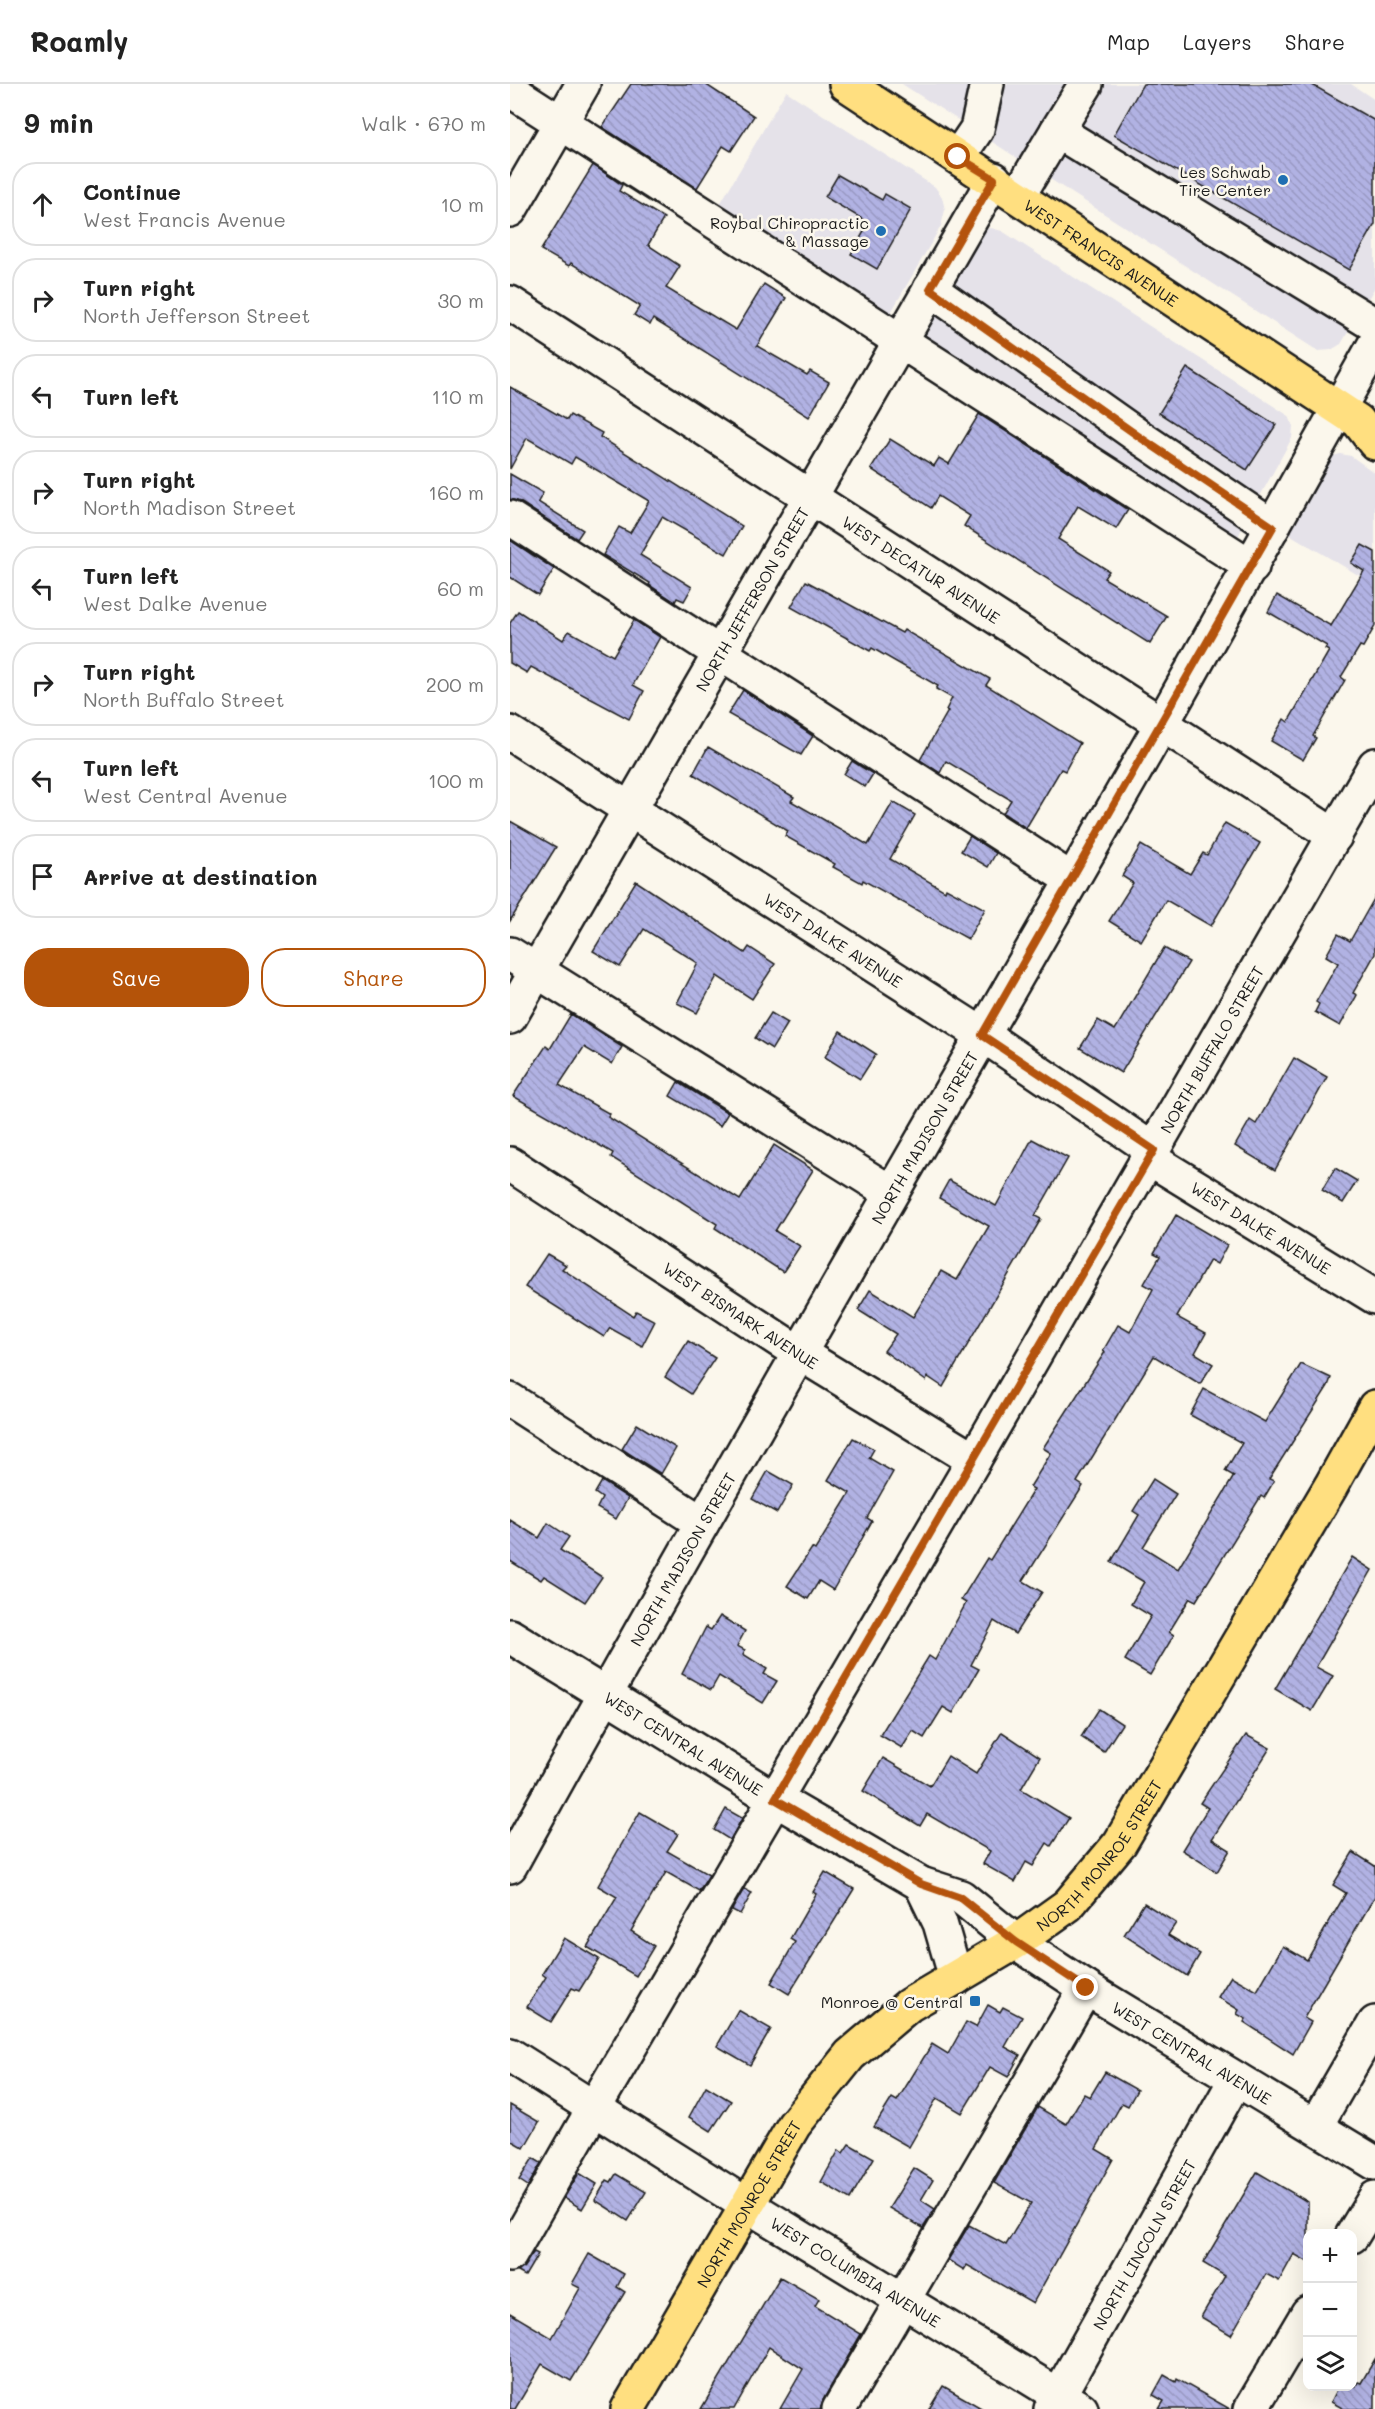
<!DOCTYPE html>
<html lang="en">
<head>
<meta charset="utf-8">
<style>
  :root { --surface:#fff; --page:#f2f2f2; --text:#222; --muted:#767676; --line:#e0e0e0; --accent:#b45309 }
  body { margin:0; font-family:Mali,sans-serif; background:var(--page); color:var(--text) }
  .controls { position:absolute; right:18px; bottom:18px; display:grid; overflow:hidden; border-radius:12px; box-shadow:0 6px 24px #0002 }
  .controls button { width:54px; height:54px; display:grid; place-items:center; padding:0; border:0; border-bottom:2px solid var(--line); background:var(--surface); color:var(--text); font:30px sans-serif }
  .stop { position:absolute; width:18px; height:18px; margin:-14px; border:4px solid #b45309; border-radius:50%; background:#fff }
  .stop.end { background:#b45309; border-color:#fff; box-shadow:0 2px 6px #0008 }
  .list { margin:0; padding:0; list-style:none }
  h2 { display:flex; justify-content:space-between; align-items:center; height:78px; margin:0; padding:0 24px; font-size:26px }
  h2 small { font-size:20px; font-weight:400; color:var(--muted) }
  .list li { display:grid; grid-template-columns:39px 1fr auto; gap:18px; align-items:center; box-sizing:border-box; height:84px; margin:0 12px 12px; padding:0 12px; border:2px solid var(--line); border-radius:24px }
  .list b { display:block; font-size:22px; white-space:nowrap }
  .list p { margin:0; font-size:20px; white-space:nowrap; color:var(--muted) }
  .list em { font-size:20px; font-style:normal; color:var(--muted) }
  .actions { display:flex; gap:12px; padding:18px 24px }
  .actions a { flex:1; padding:14px 0; border:2px solid var(--accent); border-radius:24px; text-align:center; font-size:21px; color:var(--accent) }
  .actions .main { background:var(--accent); color:#fff }
  .icon { flex:none; width:33px; height:33px; fill:none; stroke:currentColor; stroke-width:2; stroke-linecap:round; stroke-linejoin:round }
  .map { position:relative; flex:none; width:865px; height:2325px; overflow:hidden }
  header { display:flex; align-items:center; gap:36px; box-sizing:border-box; height:84px; padding:0 30px; background:var(--surface); border-bottom:2px solid var(--line) }
  header strong { font-size:28px }
  nav { display:flex; gap:33px; margin-inline-start:auto; font-size:21px }
  main { display:flex }
  aside { flex:1; background:var(--surface) }
  .map>svg:first-child { display:block }
</style>
</head>
<body>
<header>
<strong>Roamly</strong>
<nav><a>Map</a><a>Layers</a><a>Share</a></nav>
</header>
<main>
<aside>
<h2>9 min<small>Walk · 670 m</small></h2>
<ul class="list">
<li><svg class="icon" aria-label="ahead" viewBox="0 0 24 24"><path d="M12 20V5M6 11l6-6 6 6"/></svg><div><b>Continue</b><p>West Francis Avenue</p></div><em>10 m</em></li>
<li><svg class="icon" aria-label="right" viewBox="0 0 24 24"><path d="M7 20v-9h11M14 6l5 5-5 5"/></svg><div><b>Turn right</b><p>North Jefferson Street</p></div><em>30 m</em></li>
<li><svg class="icon" aria-label="left" viewBox="0 0 24 24"><path d="M17 20v-9H6M10 6l-5 5 5 5"/></svg><div><b>Turn left</b></div><em>110 m</em></li>
<li><svg class="icon" aria-label="right" viewBox="0 0 24 24"><path d="M7 20v-9h11M14 6l5 5-5 5"/></svg><div><b>Turn right</b><p>North Madison Street</p></div><em>160 m</em></li>
<li><svg class="icon" aria-label="left" viewBox="0 0 24 24"><path d="M17 20v-9H6M10 6l-5 5 5 5"/></svg><div><b>Turn left</b><p>West Dalke Avenue</p></div><em>60 m</em></li>
<li><svg class="icon" aria-label="right" viewBox="0 0 24 24"><path d="M7 20v-9h11M14 6l5 5-5 5"/></svg><div><b>Turn right</b><p>North Buffalo Street</p></div><em>200 m</em></li>
<li><svg class="icon" aria-label="left" viewBox="0 0 24 24"><path d="M17 20v-9H6M10 6l-5 5 5 5"/></svg><div><b>Turn left</b><p>West Central Avenue</p></div><em>100 m</em></li>
<li><svg class="icon" aria-label="arrive" viewBox="0 0 24 24"><path d="M6 21V4h12l-3 4 3 4H6"/></svg><div><b>Arrive at destination</b></div></li>
</ul>
<div class="actions"><a class="main">Save</a><a>Share</a></div>
</aside>
<div class="map">
<svg width="865" height="2325" viewBox="0 0 865 2325">
  <defs>
    <pattern id="building-back-hatch" width="6" height="6" patternUnits="userSpaceOnUse" patternTransform="scale(1.5)"><rect width="6" height="6" fill="#b1b2e3"/><path d="M-1 5l2 2M0 0l6 6M5-1l2 2" fill="none" stroke="#9898c2"/></pattern>
  </defs>
  <rect width="100%" height="100%" fill="#fbf7ec"/>
  <filter id="ink" filterUnits="userSpaceOnUse"><feTurbulence type="fractalNoise" baseFrequency=".0167" numOctaves="2"/><feDisplacementMap in="SourceGraphic" scale="12" xChannelSelector="R" yChannelSelector="G"/><feConvolveMatrix kernelMatrix="1 2 1 2 8 2 1 2 1" color-interpolation-filters="sRGB"/></filter>
  <g filter="url(#ink)">
    <!-- built -->
    <g fill="#e5e2e9">
      <polygon points="392,0 841,0 865,16 865,203 831,260 821,266 808,267"/>
      <polygon points="276,7 425,103 432,113 435,126 431,142 373,242 203,132"/>
      <polygon points="481,144 492,147 779,332 783,342 782,354 721,465 401,259 472,146"/>
      <polygon points="830,370 841,372 865,389 865,501 774,447 820,373"/>
    </g>
    <!-- building -->
    <g fill="url(#building-back-hatch)" stroke="#1c1c1c" stroke-width="1.5">
      <polygon points="121,0 195,0 244,32 221,67 213,62 187,104 92,43"/>
      <polygon points="633,0 801,0 865,37 865,140 839,186 604,51"/>
      <polygon points="83,81 112,101 109,107 154,134 138,161 170,182 156,204 226,246 254,200 276,214 247,262 297,291 300,287 319,298 299,333 143,235 140,241 124,231 130,222 61,179 59,182 31,166"/>
      <polygon points="328,91 372,116 375,110 401,125 367,185 341,170 359,139 315,113"/>
      <polygon points="677,284 766,341 737,386 649,329"/>
      <polygon points="0,303 57,336 60,331 92,349 90,353 232,442 216,470 152,433 130,471 182,503 174,517 167,514 165,518 139,501 140,499 93,471 109,443 120,449 139,417 65,373 61,380 17,354 0,385"/>
      <polygon points="469,330 618,426 606,445 568,422 548,455 599,487 594,494 657,532 640,560 454,442 460,432 428,412 421,424 361,385 380,355 424,382 429,374 439,380"/>
      <polygon points="0,390 33,409 28,418 73,446 67,455 10,418 0,415"/>
      <polygon points="0,456 44,485 28,511 0,493"/>
      <polygon points="852,461 865,468 865,542 853,563 850,562 831,593 835,596 803,652 806,654 793,676 761,657 774,635 778,638 819,567 815,565 817,562 758,528 767,511 821,542 854,487 841,479"/>
      <polygon points="296,497 392,549 394,546 480,595 476,601 570,659 555,687 551,685 516,744 493,729 501,716 436,677 430,689 410,676 438,627 436,626 442,614 426,605 428,602 362,564 360,567 281,523"/>
      <polygon points="8,527 53,556 59,547 103,572 124,536 150,553 123,601 134,607 119,635 21,583 17,589 0,579 0,539"/>
      <polygon points="233,606 303,652 291,671 218,630"/>
      <polygon points="198,663 284,713 281,717 358,761 383,718 405,731 380,775 435,807 436,804 475,825 458,855 353,796 352,799 323,783 325,780 275,752 278,747 183,690"/>
      <polygon points="342,677 363,690 355,703 334,690"/>
      <polygon points="0,737 46,763 0,837"/>
      <polygon points="715,739 750,759 701,842 656,816 631,857 599,837 623,799 612,792 631,761 680,790 693,769 697,771"/>
      <polygon points="460,752 486,769 478,783 451,767"/>
      <polygon points="126,797 235,869 239,863 265,880 242,915 207,892 187,929 167,919 188,879 134,845 110,883 83,867"/>
      <polygon points="865,813 865,870 843,909 847,911 830,942 805,928 809,920 806,918 828,879 816,872 828,850 840,857"/>
      <polygon points="654,864 679,878 611,989 570,964 588,936 605,946"/>
      <polygon points="261,929 278,939 262,965 245,954"/>
      <polygon points="61,930 112,963 102,980 74,963 49,1001 100,1030 98,1033 230,1116 264,1061 303,1086 265,1147 290,1162 273,1188 205,1144 207,1140 101,1073 103,1069 3,1012 36,962 40,965"/>
      <polygon points="330,947 366,970 350,995 315,973"/>
      <polygon points="784,974 817,993 765,1086 725,1062 740,1036 746,1040"/>
      <polygon points="168,998 218,1029 210,1042 160,1012"/>
      <polygon points="522,1055 558,1074 525,1132 531,1135 433,1303 418,1293 416,1297 374,1267 386,1250 348,1226 360,1206 403,1233 431,1187 447,1196 479,1142 429,1114 439,1096 486,1122"/>
      <polygon points="825,1084 847,1097 833,1119 812,1106"/>
      <polygon points="666,1131 717,1161 707,1180 700,1176 667,1233 696,1249 685,1269 703,1280 690,1300 644,1272 567,1398 573,1402 513,1497 532,1508 505,1550 484,1537 461,1581 469,1585 443,1629 433,1623 414,1654 403,1647 392,1664 370,1651 419,1572 425,1576 456,1519 451,1516 477,1474 480,1476 524,1405 520,1403 541,1369 533,1364 595,1268 593,1267 608,1241 620,1248 643,1205 634,1200 650,1172 644,1169"/>
      <polygon points="37,1170 56,1181 52,1185 123,1232 126,1227 145,1237 132,1262 100,1244 94,1253 15,1203"/>
      <polygon points="178,1257 205,1274 181,1310 155,1293"/>
      <polygon points="791,1280 821,1294 818,1302 759,1395 764,1397 754,1414 751,1412 686,1517 680,1514 659,1548 664,1551 640,1591 615,1576 641,1532 621,1520 634,1498 601,1478 629,1431 623,1427 643,1395 666,1410 633,1463 668,1485 724,1392 715,1387 732,1359 680,1331 694,1305 755,1338"/>
      <polygon points="127,1340 166,1364 151,1390 112,1365"/>
      <polygon points="343,1354 364,1365 359,1374 383,1388 357,1434 362,1437 323,1506 309,1497 298,1515 277,1502 302,1464 305,1466 340,1409 318,1396"/>
      <polygon points="258,1387 283,1401 267,1429 242,1415"/>
      <polygon points="92,1397 118,1414 106,1435 87,1424 92,1414 85,1409"/>
      <polygon points="0,1436 29,1454 38,1439 59,1453 50,1466 92,1493 75,1518 34,1492 31,1496 0,1477"/>
      <polygon points="842,1473 862,1486 806,1583 823,1592 802,1627 765,1605"/>
      <polygon points="210,1532 235,1547 227,1562 235,1566 233,1570 257,1585 254,1590 267,1597 253,1619 209,1592 201,1606 172,1590 196,1543 201,1546"/>
      <polygon points="589,1625 612,1640 594,1668 571,1653"/>
      <polygon points="492,1648 530,1673 511,1705 559,1734 541,1762 537,1759 523,1782 516,1778 505,1798 473,1780 480,1767 417,1730 410,1742 353,1707 373,1674 420,1702 438,1672 466,1690"/>
      <polygon points="736,1651 760,1664 702,1755 720,1766 707,1788 672,1766 698,1724 690,1719"/>
      <polygon points="216,1725 232,1734 220,1756 204,1746"/>
      <polygon points="130,1728 168,1750 157,1767 199,1791 189,1807 156,1788 121,1847 144,1862 126,1892 77,1863 107,1813 88,1802"/>
      <polygon points="843,1768 865,1782 865,1812 794,1934 801,1938 783,1970 734,1938 736,1935 727,1930 729,1926 708,1913 721,1892 747,1907 773,1862 797,1876 836,1809 823,1801"/>
      <polygon points="315,1788 344,1805 279,1910 261,1899 285,1858 280,1855 306,1810 303,1808"/>
      <polygon points="234,1805 242,1809 230,1830 222,1826"/>
      <polygon points="634,1819 666,1839 658,1851 690,1870 677,1892 614,1851"/>
      <polygon points="54,1854 89,1875 69,1907 62,1904 41,1938 17,1923 36,1893 32,1890"/>
      <polygon points="478,1921 490,1928 493,1923 512,1933 495,1963 510,1971 498,1993 480,1983 452,2029 427,2014 399,2063 364,2043 382,2014 387,2017 422,1960 438,1970 456,1938 466,1943"/>
      <polygon points="228,1926 261,1945 240,1981 207,1962"/>
      <polygon points="595,1988 627,2006 618,2022 612,2019 586,2065 603,2075 523,2219 457,2181 454,2186 438,2176 459,2141 496,2161 521,2119 484,2099 528,2023 556,2040 574,2010 580,2013"/>
      <polygon points="196,2002 221,2017 201,2047 179,2033"/>
      <polygon points="0,2021 29,2038 14,2064 0,2056"/>
      <polygon points="339,2060 364,2074 340,2115 311,2098 329,2066 333,2069"/>
      <polygon points="23,2074 31,2079 18,2102 9,2096"/>
      <polygon points="404,2084 423,2096 411,2116 425,2125 413,2144 379,2124"/>
      <polygon points="747,2088 798,2118 798,2178 784,2170 769,2197 756,2190 721,2251 691,2233 715,2192 693,2179"/>
      <polygon points="69,2089 87,2100 72,2125 54,2114"/>
      <polygon points="106,2090 136,2108 118,2137 85,2116 97,2096 101,2098"/>
      <polygon points="24,2168 28,2170 15,2192 8,2188"/>
      <polygon points="79,2170 114,2190 107,2203 115,2208 61,2297 32,2280 5,2325 0,2325 0,2229 42,2254 70,2204 62,2200"/>
      <polygon points="270,2193 309,2215 305,2222 351,2250 313,2316 310,2325 270,2325 293,2285 259,2263 224,2325 191,2325"/>
      <polygon points="865,2275 865,2325 834,2325 821,2318 829,2302 846,2302 848,2298 851,2299"/>
      <polygon points="654,2291 666,2298 667,2295 720,2325 649,2325 654,2317 643,2311"/>
      <polygon points="433,2302 473,2325 419,2325"/>
    </g>
    <g fill="none" stroke-linecap="round" stroke-linejoin="round">
      <!-- minor casing -->
      <g stroke="#1c1c1c" stroke-width="38">
        <g id="minor">
          <polyline points="576,0 547,47 865,241"/>
          <polyline points="0,6 742,483"/>
          <polyline points="448,73 467,45 477,0"/>
          <polyline points="508,112 547,47"/>
          <polyline points="0,126 73,0"/>
          <polyline points="420,205 631,354 763,443"/>
          <path id="s1" d="M0,219L825,752"/>
          <polyline points="0,434 562,796"/>
          <path id="s2" d="M0,649L473,951L643,1066"/>
          <polyline points="0,870 380,1108"/>
          <path id="s3" d="M0,933L484,95"/>
          <path id="s4" d="M639,1074L865,1213"/>
          <path id="s5" d="M0,1080L289,1269L464,1376"/>
          <polyline points="0,1316 192,1439"/>
          <path id="s6" d="M0,1552L265,1715L411,1800L451,1813L506,1858L576,1904L865,2079"/>
          <path id="s7" d="M0,1782C212,1397 436,1018 654,636C725,511 794,385 865,260"/>
          <polyline points="411,1800 430,1839 446,1894"/>
          <path id="s8" d="M0,1971L237,2121L571,2325"/>
          <polyline points="806,2041 865,1939"/>
          <polyline points="842,2152 865,2114"/>
          <path id="s9" d="M0,2171L84,2024L464,1376L865,681"/>
          <polyline points="329,2325 576,1904"/>
          <path id="s10" d="M541,2325L726,1995"/>
          <polyline points="741,2325 798,2229"/>
        </g>
      </g>
      <!-- major casing -->
      <g stroke="#1c1c1c" stroke-width="38">
        <g id="major">
          <path id="s11" d="M336,0L848,337L865,359"/>
          <path id="s12" d="M118,2325L284,2041L340,1971L399,1921L506,1858L558,1821L610,1759L821,1402L865,1323"/>
        </g>
      </g>
      <!-- minor -->
      <use href="#minor" stroke="#fbf7ec" stroke-width="33"/>
      <!-- major -->
      <use href="#major" stroke="#ffdf80" stroke-width="33"/>
    </g>
  </g>
  <g fill="none" stroke-linecap="round" stroke-linejoin="round" filter="url(#ink)">
    <!-- route -->
    <polyline stroke="#b45309" stroke-width="8" points="448,73 484,95 420,205 631,354 763,443 472,951 644,1066 265,1715 411,1800 451,1814 506,1858 576,1904"/>
  </g>
  <!-- markers -->
  <g fill="#1f6fb2" stroke="#fbf7ec" stroke-width="2">
    <circle cx="773" cy="96" r="6"/>
    <circle cx="371" cy="147" r="6"/>
    <rect x="459" y="1911" width="12" height="12" rx="3"/>
  </g>
  <g text-anchor="middle" dominant-baseline="central" stroke-width="5" stroke-linejoin="round" paint-order="stroke">
    <!-- poi labels -->
    <g font-size="16" fill="#1c1c1c" stroke="#fbf7ec" text-anchor="end">
      <text x="761" y="87">Les Schwab<tspan x="761" dy="18">Tire Center</tspan></text>
      <text x="359" y="138">Roybal Chiropractic<tspan x="359" dy="18">&amp; Massage</tspan></text>
      <text x="453" y="1917">Monroe @ Central</text>
    </g>
    <!-- street labels -->
    <g font-size="16" fill="#1c1c1c" stroke="#fbf7ec">
      <text stroke="none"><textPath href="#s11" startOffset="306">WEST FRANCIS AVENUE</textPath></text>
      <text stroke="none"><textPath href="#s1" startOffset="490">WEST DECATUR AVENUE</textPath></text>
      <text stroke="none"><textPath href="#s3" startOffset="483">NORTH JEFFERSON STREET</textPath></text>
      <text stroke="none"><textPath href="#s2" startOffset="384">WEST DALKE AVENUE</textPath></text>
      <text stroke="none"><textPath href="#s9" startOffset="1395">NORTH BUFFALO STREET</textPath></text>
      <text stroke="none"><textPath href="#s7" startOffset="838">NORTH MADISON STREET</textPath></text>
      <text stroke="none"><textPath href="#s4" startOffset="132">WEST DALKE AVENUE</textPath></text>
      <text stroke="none"><textPath href="#s5" startOffset="276">WEST BISMARK AVENUE</textPath></text>
      <text stroke="none"><textPath href="#s7" startOffset="352">NORTH MADISON STREET</textPath></text>
      <text stroke="none"><textPath href="#s6" startOffset="204">WEST CENTRAL AVENUE</textPath></text>
      <text stroke="none"><textPath href="#s12" startOffset="742">NORTH MONROE STREET</textPath></text>
      <text stroke="none"><textPath href="#s6" startOffset="801">WEST CENTRAL AVENUE</textPath></text>
      <text stroke="none"><textPath href="#s12" startOffset="238">NORTH MONROE STREET</textPath></text>
      <text stroke="none"><textPath href="#s10" startOffset="189">NORTH LINCOLN STREET</textPath></text>
      <text stroke="none"><textPath href="#s8" startOffset="408">WEST COLUMBIA AVENUE</textPath></text>
    </g>
  </g>
</svg>
<div class="controls">
<button>+</button>
<button>−</button>
<button><svg class="icon" aria-label="layers" viewBox="0 0 24 24"><path d="M12 4l9 5-9 5-9-5zM3 14l9 5 9-5"/></svg></button>
</div>
<div class="stop" style="left:448px;top:73px"></div>
<div class="stop end" style="left:576px;top:1904px"></div>
</div>
</main>
</body>
</html>
